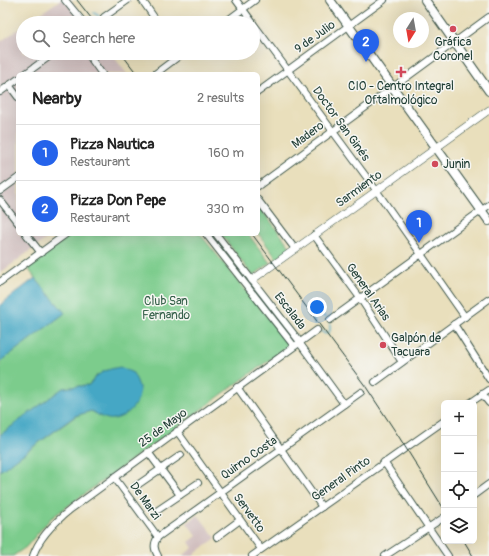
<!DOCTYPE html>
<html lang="en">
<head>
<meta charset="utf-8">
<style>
  :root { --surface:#fff; --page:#f6f6f6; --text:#222; --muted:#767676; --line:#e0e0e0; --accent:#2563eb }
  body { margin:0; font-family:Pangolin,sans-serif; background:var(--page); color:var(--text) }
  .controls { position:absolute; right:12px; bottom:12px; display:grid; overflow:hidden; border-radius:6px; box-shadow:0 4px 16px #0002 }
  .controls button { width:36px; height:36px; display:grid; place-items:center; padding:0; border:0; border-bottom:1px solid var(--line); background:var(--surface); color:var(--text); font:20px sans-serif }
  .compass { position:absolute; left:393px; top:12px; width:36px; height:36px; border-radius:50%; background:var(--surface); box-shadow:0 4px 16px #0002; rotate:191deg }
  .you { position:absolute; left:317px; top:307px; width:14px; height:14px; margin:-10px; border:3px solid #fff; border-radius:50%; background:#1a73e8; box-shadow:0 0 0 6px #1a73e833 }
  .badge { display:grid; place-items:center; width:26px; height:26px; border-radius:50%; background:var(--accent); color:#fff; font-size:13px; font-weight:700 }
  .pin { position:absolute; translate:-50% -33px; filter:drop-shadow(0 1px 2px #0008) }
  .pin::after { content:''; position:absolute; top:21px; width:14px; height:12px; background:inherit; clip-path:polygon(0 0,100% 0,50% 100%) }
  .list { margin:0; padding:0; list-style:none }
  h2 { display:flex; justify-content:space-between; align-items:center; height:52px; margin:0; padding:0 16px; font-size:17px }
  h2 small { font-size:13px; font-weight:400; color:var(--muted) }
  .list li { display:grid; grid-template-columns:26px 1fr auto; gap:12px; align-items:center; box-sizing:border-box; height:56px; padding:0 16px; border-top:1px solid var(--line) }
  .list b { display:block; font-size:15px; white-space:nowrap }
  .list p { margin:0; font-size:13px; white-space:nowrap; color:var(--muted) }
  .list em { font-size:13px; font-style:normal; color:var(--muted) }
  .icon { flex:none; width:22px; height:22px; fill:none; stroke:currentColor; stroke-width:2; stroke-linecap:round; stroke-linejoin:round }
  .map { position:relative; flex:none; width:489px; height:556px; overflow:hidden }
  .search { position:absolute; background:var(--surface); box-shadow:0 4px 16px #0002; left:16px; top:16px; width:244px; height:44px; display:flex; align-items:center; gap:10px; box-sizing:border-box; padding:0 14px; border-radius:22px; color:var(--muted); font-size:15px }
  .panel { position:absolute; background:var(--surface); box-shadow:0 4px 16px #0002; left:16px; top:72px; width:244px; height:164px; border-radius:6px }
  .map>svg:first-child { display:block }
</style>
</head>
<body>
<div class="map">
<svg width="489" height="556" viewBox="0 0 489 556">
  <rect width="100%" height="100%" fill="#f6f6f2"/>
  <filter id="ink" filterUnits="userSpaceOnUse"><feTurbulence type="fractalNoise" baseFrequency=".025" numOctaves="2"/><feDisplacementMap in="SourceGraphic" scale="8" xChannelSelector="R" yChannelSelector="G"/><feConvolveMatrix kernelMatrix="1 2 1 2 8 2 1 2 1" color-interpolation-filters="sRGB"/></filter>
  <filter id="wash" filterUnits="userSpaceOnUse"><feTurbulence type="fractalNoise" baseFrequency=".012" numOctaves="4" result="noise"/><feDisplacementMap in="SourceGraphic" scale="16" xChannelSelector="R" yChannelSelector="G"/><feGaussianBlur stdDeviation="0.9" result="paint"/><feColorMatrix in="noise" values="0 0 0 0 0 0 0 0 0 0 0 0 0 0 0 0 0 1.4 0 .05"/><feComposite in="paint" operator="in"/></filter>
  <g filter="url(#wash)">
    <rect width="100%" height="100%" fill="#e9dfbc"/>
    <!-- industrial -->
    <g fill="#d1bfbf">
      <polygon points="60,0 71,0 89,23 27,23"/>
      <polygon points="23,26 23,53 111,53 127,74 18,74 18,234 53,234 0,273 0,42"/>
      <polygon points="198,515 216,538 192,556 182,556 193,548 189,542 197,536 187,523"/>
    </g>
    <!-- green -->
    <g fill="#7ccc8c" stroke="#4e8460">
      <polygon points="258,205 291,248 277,259 258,233"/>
      <polygon points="72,234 200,234 290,345 50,519 26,547 13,556 0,556 0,471 76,416 91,411 106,418 97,375 89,385 63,388 0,435 0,362 65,313 35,278 27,267"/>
      <polygon points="221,234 248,234 270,263 253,276"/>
    </g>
    <!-- water -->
    <g fill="#45a7c5" stroke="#32727c">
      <polygon points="35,278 65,313 0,362 0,305"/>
      <path d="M120,367L133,373C135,377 138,382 139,387C142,401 128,417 114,419C106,421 97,414 91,411L75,416L0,471V435L63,388L89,385C99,372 104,370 120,367Z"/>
    </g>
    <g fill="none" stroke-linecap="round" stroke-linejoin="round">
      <!-- stream -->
      <g stroke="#45a7c5" stroke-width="1.5">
        <polyline points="94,13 99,16"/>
        <polyline points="88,19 89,18"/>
        <polyline points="318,315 320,314 325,317"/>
        <polyline points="316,317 316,316"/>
        <polyline points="313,318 315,325"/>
        <polyline points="330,323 330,331"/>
        <polyline points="321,331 326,334"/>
        <polyline points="328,333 328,332"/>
      </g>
    </g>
  </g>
  <g filter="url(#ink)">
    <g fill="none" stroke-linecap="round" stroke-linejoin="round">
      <!-- minor casing -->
      <g stroke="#3d5548" stroke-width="8">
        <g id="minor">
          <polyline points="65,0 84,23"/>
          <polyline points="142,0 158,23"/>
          <polyline points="236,0 253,23"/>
          <polyline points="104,17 128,0"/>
          <polyline points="224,23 255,0"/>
          <polyline points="253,23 376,190 465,317"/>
          <polyline points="87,53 102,74"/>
          <polyline points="25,74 54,53"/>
          <polyline points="155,74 183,53"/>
          <polyline points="9,85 18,97"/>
          <polyline points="0,92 18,79"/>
          <polyline points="258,92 384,0"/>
          <polyline points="258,186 489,17"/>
          <polyline points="0,191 18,178"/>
          <polyline points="0,200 18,223"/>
          <polyline points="258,200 295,249"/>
          <polyline points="26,234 41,253"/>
          <polyline points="206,234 294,346"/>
          <polyline points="216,234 300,342 301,345 344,404"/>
          <polyline points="314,235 360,298 402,362"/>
          <polyline points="0,282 66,234"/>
          <polyline points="330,320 489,205"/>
          <polyline points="454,324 489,379"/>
          <polyline points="375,382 489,299"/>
          <polyline points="237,387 322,507"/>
          <polyline points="482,394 489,403"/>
          <polyline points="470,403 489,390"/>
          <polyline points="177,431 261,549"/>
          <polyline points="148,452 180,495"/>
          <polyline points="384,462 448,556"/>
          <polyline points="114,477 158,537"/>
          <polyline points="136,486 181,455"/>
          <polyline points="474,495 489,484"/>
          <polyline points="158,510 198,483"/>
          <polyline points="217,537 240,520"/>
          <path d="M33,556C39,537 56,521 71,509L317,330"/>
          <path d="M158,556C154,549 153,544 158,537L361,392"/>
          <polyline points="252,556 444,421"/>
          <polyline points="385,556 443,518"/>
        </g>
      </g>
      <!-- tertiary casing -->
      <g stroke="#3d5548" stroke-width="8">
        <polyline id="tertiary" points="252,280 489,110"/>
      </g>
      <!-- secondary casing -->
      <g stroke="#3d5548" stroke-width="10">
        <g id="secondary">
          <polyline points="330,0 489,221"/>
          <polyline points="425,0 489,91"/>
        </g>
      </g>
      <!-- minor -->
      <use href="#minor" stroke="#fff" stroke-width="6"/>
      <!-- tertiary -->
      <use href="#tertiary" stroke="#fff" stroke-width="7"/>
      <!-- secondary -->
      <use href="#secondary" stroke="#fff" stroke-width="8"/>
      <!-- tram -->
      <g stroke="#1f3d34" stroke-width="1">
        <polyline points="77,0 95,23"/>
        <polyline points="121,53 137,74"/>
        <polyline points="252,234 366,387 399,437 444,509"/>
        <polyline points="464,541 473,556"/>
      </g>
    </g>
  </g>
  <!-- markers -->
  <g fill="#d1495b" stroke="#f6f6f2" stroke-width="1.5">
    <circle cx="453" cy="29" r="4"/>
    <path d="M399 66h4v4h4v4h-4v4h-4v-4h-4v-4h4z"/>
    <circle cx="435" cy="164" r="4"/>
    <circle cx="383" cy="345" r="4"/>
  </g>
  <g text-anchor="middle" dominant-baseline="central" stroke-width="3" stroke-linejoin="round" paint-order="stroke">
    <!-- street labels -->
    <g font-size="12" fill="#1f3d34" stroke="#f6f6f2">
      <text transform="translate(315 37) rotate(-36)">9 de Julio</text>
      <text transform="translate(341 124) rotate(54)">Doctor San Ginés</text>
      <text transform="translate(308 135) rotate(-37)">Madero</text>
      <text transform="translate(359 189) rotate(-36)">Sarmiento</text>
      <text transform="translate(368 292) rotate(55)">General Arias</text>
      <text transform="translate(290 311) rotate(52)">Escalada</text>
      <text transform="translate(163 428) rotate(-36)">25 de Mayo</text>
      <text transform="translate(249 458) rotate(-35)">Quirno Costa</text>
      <text transform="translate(341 479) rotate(-35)">General Pinto</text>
      <text transform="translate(145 501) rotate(54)">De Marzi</text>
      <text transform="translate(249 513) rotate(54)">Servetto</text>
    </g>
    <!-- poi labels -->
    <g font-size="12" fill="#1f3d34" stroke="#f6f6f2">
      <text x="453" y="42">Gráfica<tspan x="453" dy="14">Coronel</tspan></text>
      <text x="401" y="86">CIO - Centro Integral<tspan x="401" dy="14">Oftalmológico</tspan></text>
      <text x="443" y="164" text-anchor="start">Junin</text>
      <text x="391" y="338" text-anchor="start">Galpón de<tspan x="391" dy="14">Tacuara</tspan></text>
    </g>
    <!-- park labels -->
    <g font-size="12" fill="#36614a" stroke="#f6f6f2">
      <text x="166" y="301">Club San<tspan x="166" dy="14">Fernando</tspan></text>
    </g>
  </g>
</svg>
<div class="controls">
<button>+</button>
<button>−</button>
<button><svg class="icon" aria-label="locate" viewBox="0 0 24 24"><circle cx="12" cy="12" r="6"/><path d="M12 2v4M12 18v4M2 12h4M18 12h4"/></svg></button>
<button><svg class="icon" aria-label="layers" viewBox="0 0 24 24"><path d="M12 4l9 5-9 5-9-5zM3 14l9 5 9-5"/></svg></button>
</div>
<svg class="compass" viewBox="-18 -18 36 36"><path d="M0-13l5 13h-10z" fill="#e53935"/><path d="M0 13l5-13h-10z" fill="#767676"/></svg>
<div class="you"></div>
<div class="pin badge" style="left:419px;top:243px">1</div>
<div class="pin badge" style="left:366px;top:62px">2</div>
<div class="search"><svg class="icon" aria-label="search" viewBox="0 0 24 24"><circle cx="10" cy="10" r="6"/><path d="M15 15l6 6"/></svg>Search here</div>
<section class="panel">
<h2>Nearby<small>2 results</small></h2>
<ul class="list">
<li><span class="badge">1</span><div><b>Pizza Nautica</b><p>Restaurant</p></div><em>160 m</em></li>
<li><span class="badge">2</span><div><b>Pizza Don Pepe</b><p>Restaurant</p></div><em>330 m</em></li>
</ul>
</section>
</div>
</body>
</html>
